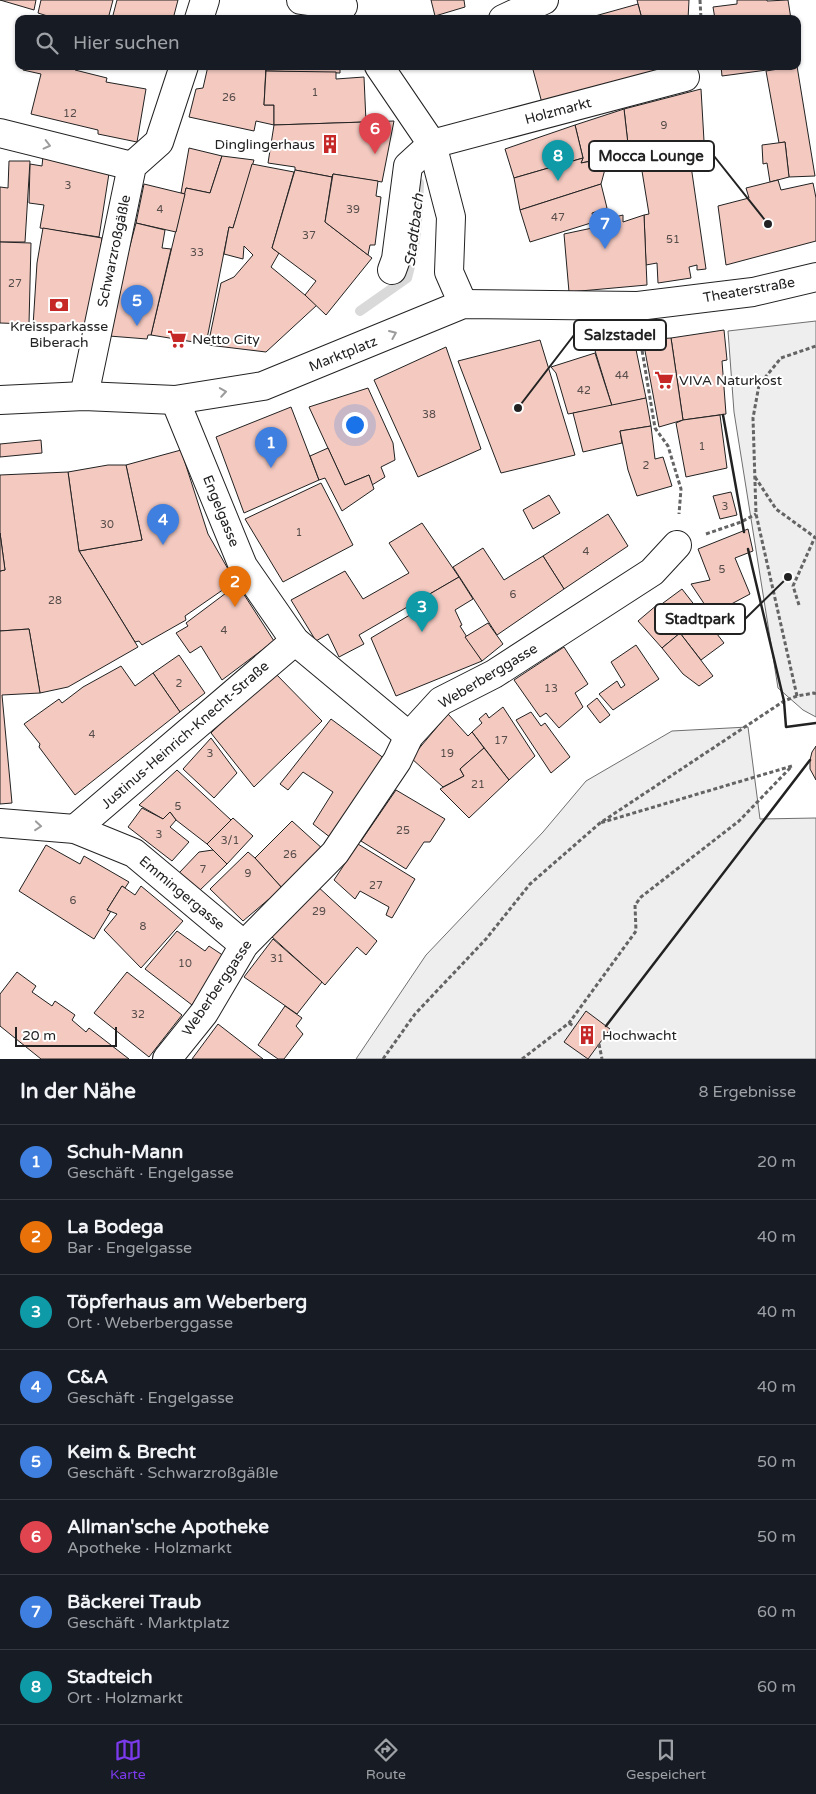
<!DOCTYPE html>
<html lang="de">
<head>
<meta charset="utf-8">
<style>
  :root { --surface:#171b24; --page:#20242c; --text:#f1f3f6; --muted:#9ea1a6; --line:#363941; --accent:#7c3aed }
  body { margin:0; font-family:"Varela Round",sans-serif; background:var(--page); color:var(--text) }
  .scale { position:absolute; left:15px; bottom:12px; width:102px; box-sizing:border-box; padding-left:5px; border:2px solid #222; border-top:0; font-size:14px; line-height:18px; white-space:nowrap; color:#222; -webkit-text-stroke:4px #fff; paint-order:stroke }
  .you { position:absolute; left:354px; top:424px; width:18px; height:18px; margin:-12px; border:4px solid #fff; border-radius:50%; background:#1a73e8; box-shadow:0 0 0 8px #1a73e833 }
  .badge { display:grid; place-items:center; width:32px; height:32px; border-radius:50%; background:var(--accent); color:#fff; font-size:16px; font-weight:700 }
  .pin { position:absolute; translate:-50% -41px; filter:drop-shadow(0 1px 2px #0008) }
  .pin::after { content:''; position:absolute; top:26px; width:18px; height:15px; background:inherit; clip-path:polygon(0 0,100% 0,50% 100%) }
  .list { margin:0; padding:0; list-style:none }
  h2 { display:flex; justify-content:space-between; align-items:center; height:65px; margin:0; padding:0 20px; font-size:21px }
  h2 small { font-size:16px; font-weight:400; color:var(--muted) }
  .list li { display:grid; grid-template-columns:32px 1fr auto; gap:15px; align-items:center; box-sizing:border-box; height:75px; padding:0 20px; border-top:1px solid var(--line) }
  .list b { display:block; font-size:19px; white-space:nowrap }
  .list p { margin:0; font-size:16px; white-space:nowrap; color:var(--muted) }
  .list em { font-size:16px; font-style:normal; color:var(--muted) }
  .icon { flex:none; width:28px; height:28px; fill:none; stroke:currentColor; stroke-width:2; stroke-linecap:round; stroke-linejoin:round }
  .map { position:relative; flex:none; width:816px; height:1059px; overflow:hidden }
  .search { position:absolute; background:var(--surface); box-shadow:0 1px 4px #0004; left:15px; right:15px; top:15px; height:55px; display:flex; align-items:center; gap:12px; box-sizing:border-box; padding:0 18px; border-radius:10px; color:var(--muted); font-size:19px }
  .sheet { height:665px; background:var(--surface) }
  nav { display:flex; justify-content:space-around; align-items:center; box-sizing:border-box; height:70px; border-top:1px solid var(--line); background:var(--surface); font-size:14px; color:var(--muted) }
  nav a { display:grid; justify-items:center; gap:2px }
  nav .on { color:var(--accent) }
  .map>svg:first-child { display:block }
</style>
</head>
<body>
<div class="map">
<svg width="816" height="1059" viewBox="0 0 816 1059">
  <rect width="100%" height="100%" fill="#fff"/>
  <!-- green -->
  <g fill="#eee" stroke="#6f6f6f">
    <polygon points="816,321 816,717 803,710 778,688 734,412 728,331"/>
    <polygon points="748,727 760,819 816,818 816,1059 356,1059 426,955 543,832 586,781 672,731"/>
  </g>
  <g fill="none" stroke-linecap="round" stroke-linejoin="round">
    <!-- stream -->
    <path stroke="#d9d9d9" stroke-width="10" d="M360,311L407,278C416,247 418,216 419,183"/>
  </g>
  <!-- building -->
  <g fill="#f3c9c0" stroke="#222">
    <polygon points="0,0 36,0 34,10"/>
    <polygon points="41,0 113,0 108,19 57,19 38,13"/>
    <polygon points="117,0 178,0 173,19 112,19"/>
    <polygon points="431,0 464,0 465,7 435,16"/>
    <polygon points="637,0 689,0 688,19 642,19"/>
    <polygon points="737,0 767,0 767,1 788,0 791,19 715,19 713,7 737,4"/>
    <polygon points="638,4 642,19 595,19 595,16"/>
    <polygon points="24,66 76,66 75,70 107,78 106,82 146,89 137,142 98,134 98,130 31,114 41,74 23,70"/>
    <polygon points="208,66 266,66 264,105 274,105 274,125 256,121 254,131 189,117 196,89 203,88"/>
    <polygon points="266,66 340,66 340,73 266,71"/>
    <polygon points="532,66 654,66 656,74 542,103"/>
    <polygon points="654,66 688,66 656,74"/>
    <polygon points="721,66 797,66 722,76"/>
    <polygon points="797,66 815,176 789,177 785,142 779,143 766,71"/>
    <polygon points="266,71 336,72 336,79 364,77 366,122 274,125 274,105 264,105"/>
    <polygon points="701,89 704,141 629,153 624,109"/>
    <polygon points="624,109 629,153 581,163 583,158 575,125"/>
    <polygon points="394,121 382,182 333,174 332,177 295,170 295,167 268,163 274,125"/>
    <polygon points="575,125 583,158 514,178 505,149"/>
    <polygon points="785,142 789,177 770,182 767,163 763,164 762,145"/>
    <polygon points="189,148 222,156 210,193 186,188 185,194 181,193"/>
    <polygon points="689,152 706,269 697,270 697,265 689,267 691,278 658,283 657,263 646,265 644,215 649,214 641,165 660,162 658,156"/>
    <polygon points="43,156 110,167 99,237 40,228 44,205 29,203 30,164 42,166"/>
    <polygon points="222,156 254,160 233,228 229,227 206,344 151,335 186,188 210,193"/>
    <polygon points="583,158 581,163 608,158 601,184 520,210 514,178"/>
    <polygon points="9,161 30,161 25,242 0,242 0,187 8,188"/>
    <polygon points="252,164 294,172 272,248 279,253 271,267 317,305 266,352 208,345 221,283 234,277 253,255 244,246 243,259 224,254 229,227 233,228"/>
    <polygon points="295,170 332,177 325,222 372,258 326,315 305,295 316,281 272,248"/>
    <polygon points="333,174 378,181 376,196 381,197 375,245 370,245 368,255 325,222"/>
    <polygon points="778,180 781,190 813,183 816,198 816,241 726,265 718,206 749,198 746,188"/>
    <polygon points="144,184 185,194 176,232 136,223"/>
    <polygon points="601,184 607,208 592,213 594,222 530,242 520,210"/>
    <polygon points="623,215 623,222 644,215 647,285 569,292 564,234 611,224 611,218"/>
    <polygon points="136,223 165,230 162,248 171,249 151,335 148,335 147,339 109,336 119,260 127,257"/>
    <polygon points="43,228 102,238 90,332 33,326 37,263"/>
    <polygon points="0,242 31,243 29,324 0,323"/>
    <polygon points="724,330 727,360 722,361 726,414 683,420 671,338"/>
    <polygon points="633,335 646,398 612,406 593,344"/>
    <polygon points="671,338 683,420 659,427 643,340"/>
    <polygon points="540,340 575,455 501,473 458,361"/>
    <polygon points="446,347 481,449 418,477 374,380"/>
    <polygon points="595,353 612,406 568,414 556,373 551,367"/>
    <polygon points="368,388 393,443 395,460 381,467 385,477 372,485 369,475 345,485 309,407"/>
    <polygon points="646,398 651,426 620,431 622,443 583,452 573,413"/>
    <polygon points="291,407 319,480 244,513 216,437"/>
    <polygon points="720,415 727,468 686,477 676,423 683,420"/>
    <polygon points="651,426 655,459 663,457 672,486 637,496 628,470 620,431"/>
    <polygon points="41,440 42,453 0,457 0,444"/>
    <polygon points="328,448 345,485 369,475 374,489 342,511 325,478 319,480 310,456"/>
    <polygon points="181,450 208,534 232,576 220,586 224,589 185,616 186,620 142,645 139,641 135,642 79,551 142,540 126,465"/>
    <polygon points="108,465 126,465 142,540 79,551 68,472"/>
    <polygon points="68,472 79,551 138,647 68,687 40,693 29,629 0,631 0,571 5,570 0,533 0,475"/>
    <polygon points="321,483 353,545 283,582 245,519"/>
    <polygon points="731,492 737,515 720,519 713,496"/>
    <polygon points="549,495 560,513 533,529 523,510"/>
    <polygon points="608,514 628,546 564,589 543,556"/>
    <polygon points="422,523 459,577 359,635 364,644 339,657 328,634 316,641 291,600 345,571 363,599 409,573 389,543"/>
    <polygon points="748,529 753,551 735,558 750,594 722,609 721,604 707,608 691,584 710,580 698,549"/>
    <polygon points="0,533 5,570 0,571"/>
    <polygon points="483,548 504,580 543,556 564,589 497,635 453,567"/>
    <polygon points="232,576 274,641 222,680 201,646 190,653 176,633 188,626 186,623 226,593 220,586"/>
    <polygon points="459,577 473,599 455,610 462,625 460,626 482,661 396,696 371,638 430,603 428,595"/>
    <polygon points="682,589 724,643 701,660 659,606"/>
    <polygon points="658,604 680,633 662,648 638,621"/>
    <polygon points="488,623 503,644 482,661 465,637"/>
    <polygon points="29,629 40,693 2,695 12,803 0,804 0,631"/>
    <polygon points="680,633 713,676 699,686 683,674 662,648"/>
    <polygon points="636,645 659,679 613,710 599,694 617,681 621,688 625,685 611,662"/>
    <polygon points="564,647 588,684 575,693 583,707 559,728 546,713 540,717 514,680"/>
    <polygon points="179,655 205,693 180,712 153,673"/>
    <polygon points="121,666 135,686 153,673 180,712 75,795 39,747 40,744 24,724 59,699 62,703 83,687"/>
    <polygon points="274,672 322,721 254,787 211,733"/>
    <polygon points="597,698 610,715 600,723 587,706"/>
    <polygon points="503,707 535,756 509,780 472,732 482,723 479,719 486,713 489,718"/>
    <polygon points="531,712 541,726 545,723 570,757 551,773 516,720"/>
    <polygon points="448,714 468,736 472,732 484,748 460,769 464,776 443,787 411,758"/>
    <polygon points="331,719 385,759 331,838 313,824 333,792 303,772 288,790 280,784"/>
    <polygon points="211,738 237,773 214,798 183,769"/>
    <polygon points="816,746 816,780 810,769 810,760 812,752"/>
    <polygon points="484,748 509,780 469,818 440,789 464,776 460,769"/>
    <polygon points="177,770 231,820 207,844 176,820 170,812 163,819 139,805"/>
    <polygon points="396,790 445,819 430,842 424,842 406,869 361,841"/>
    <polygon points="142,808 163,819 170,812 176,820 170,827 189,842 172,861 128,827"/>
    <polygon points="233,818 253,836 227,864 207,844"/>
    <polygon points="292,821 324,850 282,888 255,858"/>
    <polygon points="358,844 415,879 392,918 386,915 389,907 360,891 355,899 334,880"/>
    <polygon points="46,845 80,864 84,856 129,882 125,888 122,886 107,910 111,911 94,939 19,891"/>
    <polygon points="213,850 227,864 199,891 179,873 199,852"/>
    <polygon points="248,852 255,858 282,888 243,921 210,889"/>
    <polygon points="316,885 377,941 366,955 357,947 325,985 271,936"/>
    <polygon points="122,886 135,895 141,886 183,921 141,968 104,930 117,914 107,910"/>
    <polygon points="177,931 205,951 209,946 224,956 192,1005 145,969"/>
    <polygon points="273,939 322,982 297,1014 244,977"/>
    <polygon points="17,972 36,986 32,992 52,1006 55,1001 75,1015 72,1020 86,1032 89,1028 129,1059 41,1059 0,1026 0,994"/>
    <polygon points="127,972 182,1015 149,1057 94,1013"/>
    <polygon points="285,1006 302,1018 296,1026 303,1034 284,1059 278,1059 258,1045"/>
    <polygon points="586,1011 610,1029 588,1059 564,1042"/>
    <polygon points="218,1024 263,1059 192,1059"/>
  </g>
  <g fill="none" stroke-linecap="round" stroke-linejoin="round">
    <!-- minor casing -->
    <g stroke="#222" stroke-width="30">
      <g id="minor">
        <polyline points="301,0 343,6"/>
        <polyline points="199,19 205,0"/>
        <polyline points="503,19 544,0"/>
        <polyline points="379,66 432,144 451,217 449,272 463,304"/>
        <polyline points="0,133 132,166"/>
        <polyline points="392,270 396,259 408,166 432,144 685,77"/>
        <polyline points="84,396 132,166 159,142 184,66"/>
        <polyline points="0,400 84,396 175,400 263,386 463,304 638,306 753,292 816,277"/>
        <polyline points="175,400 243,566 295,641 409,736"/>
        <polyline points="0,823 75,829 134,853 244,945"/>
        <polyline points="75,829 295,641"/>
        <polyline points="167,1059 204,1013 244,945 335,853 397,761 409,736 441,701 494,674 652,572 677,545"/>
      </g>
    </g>
    <!-- path -->
    <g stroke="#646464" stroke-width="3" stroke-dasharray="4 2.5" stroke-linecap="butt">
      <polyline points="700,0 701,19"/>
      <polyline points="640,338 655,428 668,446 681,489 679,514"/>
      <polyline points="755,477 776,509 816,538"/>
      <polyline points="706,534 741,522 756,514"/>
      <polyline points="799,605 793,586 815,537"/>
      <polyline points="797,696 756,514 753,418 759,385 781,358 816,346"/>
      <polyline points="569,1023 575,1027"/>
      <polyline points="599,1044 602,1059"/>
      <polyline points="383,1059 415,1014 486,939 530,884 600,823 784,701 797,696 814,693 816,694"/>
      <polyline points="522,1059 569,1023 636,931 635,905 641,897 739,821 792,766 600,823"/>
    </g>
    <!-- minor -->
    <use href="#minor" stroke="#fff" stroke-width="28"/>
    <!-- wall -->
    <g stroke="#222" stroke-width="2.5">
      <polyline points="723,415 744,532"/>
      <polyline points="748,549 784,701 786,727 816,723"/>
      <polyline points="606,1026 810,760"/>
    </g>
  </g>
  <!-- one-way arrows -->
  <defs><path id="oneway-chevron" d="M-2-3.5L2.5 0L-2 3.5" fill="none" stroke-width="1.6" stroke-linecap="round" stroke-linejoin="round" transform="scale(1.25)"/></defs>
  <g stroke="#9c9c9c">
    <use href="#oneway-chevron" transform="translate(47 145) rotate(14)"/>
    <use href="#oneway-chevron" transform="translate(393 334) rotate(-23)"/>
    <use href="#oneway-chevron" transform="translate(223 392) rotate(-9)"/>
    <use href="#oneway-chevron" transform="translate(38 826) rotate(5)"/>
  </g>
  <!-- icons -->
  <defs>
    <g id="building-bare" transform="scale(1.5)"><path d="M-4-6H4V6H1V3H-1V6H-4ZM-2.5-4.3h1.7v1.8h-1.7ZM.8-4.3h1.7v1.8H.8ZM-2.5-1h1.7V.8h-1.7ZM.8-1h1.7V.8H.8Z" fill="#c62828" stroke="#fff" stroke-width="2.5" paint-order="stroke"/></g>
    <g id="bank-bare" transform="scale(1.5)"><path d="M-6-4H6V4H-6ZM0-2.3a2.3 2.3 0 1 0 0 4.6a2.3 2.3 0 1 0 0-4.6Z" fill="#c62828" stroke="#fff" stroke-width="2.5" paint-order="stroke"/></g>
    <g id="supermarket-bare" transform="scale(1.5)"><path d="M-6-5.5h2.5l.6 2H6L4.5 2H-2.5L-4.4-4H-6ZM-1.5 3.2a1.3 1.3 0 1 0 .1 0ZM3 3.2a1.3 1.3 0 1 0 .1 0Z" fill="#c62828" stroke="#fff" stroke-width="2.5" paint-order="stroke"/></g>
  </defs>
  <g fill-rule="evenodd">
    <use href="#building-bare" x="330" y="144"/>
    <use href="#bank-bare" x="59" y="305"/>
    <use href="#supermarket-bare" x="177" y="339"/>
    <use href="#supermarket-bare" x="664" y="380"/>
    <use href="#building-bare" x="587" y="1035"/>
  </g>
  <g text-anchor="middle" dominant-baseline="central" stroke-width="4" stroke-linejoin="round" paint-order="stroke">
    <!-- number labels -->
    <g font-size="11" fill="#564c4a">
      <text x="315" y="92">1</text>
      <text x="229" y="97">26</text>
      <text x="70" y="113">12</text>
      <text x="664" y="125">9</text>
      <text x="68" y="185">3</text>
      <text x="160" y="209">4</text>
      <text x="353" y="209">39</text>
      <text x="558" y="217">47</text>
      <text x="309" y="235">37</text>
      <text x="673" y="239">51</text>
      <text x="197" y="252">33</text>
      <text x="15" y="283">27</text>
      <text x="622" y="375">44</text>
      <text x="584" y="390">42</text>
      <text x="429" y="414">38</text>
      <text x="702" y="446">1</text>
      <text x="646" y="465">2</text>
      <text x="725" y="506">3</text>
      <text x="107" y="524">30</text>
      <text x="299" y="532">1</text>
      <text x="586" y="551">4</text>
      <text x="722" y="569">5</text>
      <text x="513" y="594">6</text>
      <text x="55" y="600">28</text>
      <text x="224" y="630">4</text>
      <text x="179" y="683">2</text>
      <text x="551" y="688">13</text>
      <text x="92" y="734">4</text>
      <text x="501" y="740">17</text>
      <text x="210" y="753">3</text>
      <text x="447" y="753">19</text>
      <text x="478" y="784">21</text>
      <text x="178" y="806">5</text>
      <text x="403" y="830">25</text>
      <text x="159" y="834">3</text>
      <text x="230" y="840">3/1</text>
      <text x="290" y="854">26</text>
      <text x="203" y="869">7</text>
      <text x="248" y="873">9</text>
      <text x="376" y="885">27</text>
      <text x="73" y="900">6</text>
      <text x="319" y="911">29</text>
      <text x="143" y="926">8</text>
      <text x="277" y="958">31</text>
      <text x="185" y="963">10</text>
      <text x="138" y="1014">32</text>
    </g>
    <!-- street labels -->
    <g font-size="14" fill="#222" stroke="#fff">
      <text transform="translate(558 111) rotate(-15)">Holzmarkt</text>
      <text transform="translate(114 251) rotate(-78)">Schwarzroßgäßle</text>
      <text transform="translate(749 290) rotate(-10)">Theaterstraße</text>
      <text transform="translate(343 354) rotate(-22)">Marktplatz</text>
      <text transform="translate(221 511) rotate(68)">Engelgasse</text>
      <text transform="translate(488 676) rotate(-31)">Weberberggasse</text>
      <text transform="translate(185 735) rotate(-41)">Justinus-Heinrich-Knecht-Straße</text>
      <text transform="translate(182 893) rotate(40)">Emmingergasse</text>
      <text transform="translate(217 988) rotate(-56)">Weberberggasse</text>
    </g>
    <!-- poi labels -->
    <g font-size="14" fill="#222" stroke="#fff" text-anchor="start">
      <text x="315" y="144" text-anchor="end">Dinglingerhaus</text>
      <text x="59" y="326" text-anchor="middle">Kreissparkasse<tspan x="59" dy="16">Biberach</tspan></text>
      <text x="192" y="339">Netto City</text>
      <text x="679" y="380">VIVA Naturkost</text>
      <text x="602" y="1035">Hochwacht</text>
    </g>
    <!-- water labels -->
    <g font-size="15" font-style="italic" fill="#222" stroke="#fff">
      <text transform="translate(414 230) rotate(-83)">Stadtbach</text>
    </g>
  </g>
  <!-- callouts -->
  <path fill="none" stroke="#222" stroke-width="2" d="M768 224L714 156M518 408L574 335M788 577L745 619"/>
  <g fill="#222" stroke="#fff" stroke-width="2">
    <circle cx="768" cy="224" r="5"/>
    <circle cx="518" cy="408" r="5"/>
    <circle cx="788" cy="577" r="5"/>
  </g>
  <g fill="#fff" stroke="#222" stroke-width="2">
    <rect x="589" y="141" width="125" height="30" rx="5"/>
    <rect x="574" y="320" width="92" height="30" rx="5"/>
    <rect x="655" y="604" width="90" height="30" rx="5"/>
  </g>
  <g font-size="15" text-anchor="middle" font-weight="bold" fill="#222">
    <text x="651" y="161">Mocca Lounge</text>
    <text x="620" y="340">Salzstadel</text>
    <text x="700" y="624">Stadtpark</text>
  </g>
</svg>
<div class="scale">20 m</div>
<div class="you"></div>
<div class="pin badge" style="left:271px;top:468px;background:#3f7fe0">1</div>
<div class="pin badge" style="left:235px;top:607px;background:#e8710a">2</div>
<div class="pin badge" style="left:422px;top:632px;background:#0f9aa8">3</div>
<div class="pin badge" style="left:163px;top:545px;background:#3f7fe0">4</div>
<div class="pin badge" style="left:137px;top:326px;background:#3f7fe0">5</div>
<div class="pin badge" style="left:375px;top:154px;background:#e0444e">6</div>
<div class="pin badge" style="left:605px;top:249px;background:#3f7fe0">7</div>
<div class="pin badge" style="left:558px;top:181px;background:#0f9aa8">8</div>
<div class="search"><svg class="icon" aria-label="search" viewBox="0 0 24 24"><circle cx="10" cy="10" r="6"/><path d="M15 15l6 6"/></svg>Hier suchen</div>
</div>
<section class="sheet">
<h2>In der Nähe<small>8 Ergebnisse</small></h2>
<ul class="list">
<li><span class="badge" style="background:#3f7fe0">1</span><div><b>Schuh-Mann</b><p>Geschäft · Engelgasse</p></div><em>20 m</em></li>
<li><span class="badge" style="background:#e8710a">2</span><div><b>La Bodega</b><p>Bar · Engelgasse</p></div><em>40 m</em></li>
<li><span class="badge" style="background:#0f9aa8">3</span><div><b>Töpferhaus am Weberberg</b><p>Ort · Weberberggasse</p></div><em>40 m</em></li>
<li><span class="badge" style="background:#3f7fe0">4</span><div><b>C&amp;A</b><p>Geschäft · Engelgasse</p></div><em>40 m</em></li>
<li><span class="badge" style="background:#3f7fe0">5</span><div><b>Keim &amp; Brecht</b><p>Geschäft · Schwarzroßgäßle</p></div><em>50 m</em></li>
<li><span class="badge" style="background:#e0444e">6</span><div><b>Allman'sche Apotheke</b><p>Apotheke · Holzmarkt</p></div><em>50 m</em></li>
<li><span class="badge" style="background:#3f7fe0">7</span><div><b>Bäckerei Traub</b><p>Geschäft · Marktplatz</p></div><em>60 m</em></li>
<li><span class="badge" style="background:#0f9aa8">8</span><div><b>Stadteich</b><p>Ort · Holzmarkt</p></div><em>60 m</em></li>
</ul>
</section>
<nav>
<a class="on"><svg class="icon" aria-label="map" viewBox="0 0 24 24"><path d="M3 6l6-2 6 2 6-2v14l-6 2-6-2-6 2zM9 4v14M15 6v14"/></svg>Karte</a>
<a><svg class="icon" aria-label="directions" viewBox="0 0 24 24"><path d="M12 3l9 9-9 9-9-9zM9 14v-3h6M13 9l2 2-2 2"/></svg>Route</a>
<a><svg class="icon" aria-label="saved" viewBox="0 0 24 24"><path d="M7 4h10v16l-5-4-5 4z"/></svg>Gespeichert</a>
</nav>
</body>
</html>
